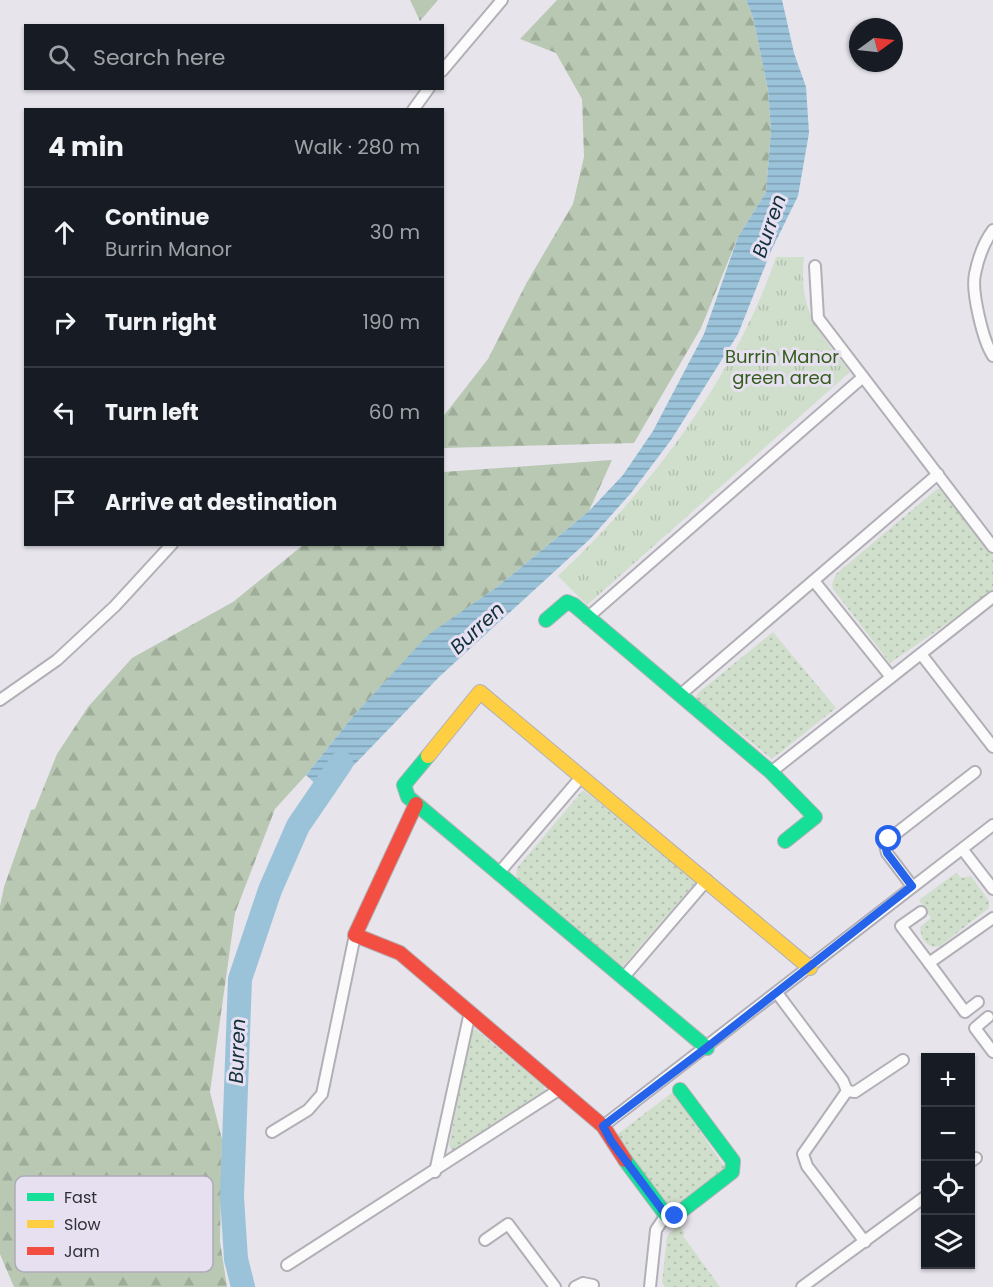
<!DOCTYPE html>
<html lang="en">
<head>
<meta charset="utf-8">
<style>
  :root { --surface:#171b24; --page:#20242c; --text:#f1f3f6; --muted:#9ea1a6; --line:#363941 }
  body { margin:0; font-family:Poppins,sans-serif; background:var(--page); color:var(--text) }
  .controls { position:absolute; right:18px; bottom:18px; display:grid; overflow:hidden; border-radius:0px; box-shadow:0 2px 4px #0004 }
  .controls button { width:54px; height:54px; display:grid; place-items:center; padding:0; border:0; border-bottom:2px solid var(--line); background:var(--surface); color:var(--text); font:30px sans-serif }
  .compass { position:absolute; left:849px; top:18px; width:54px; height:54px; border-radius:50%; background:var(--surface); box-shadow:0 2px 4px #0004; rotate:75deg }
  .stop { position:absolute; width:18px; height:18px; margin:-14px; border:4px solid #2563eb; border-radius:50%; background:#fff }
  .stop.end { background:#2563eb; border-color:#fff; box-shadow:0 2px 6px #0008 }
  .list { margin:0; padding:0; list-style:none }
  h2 { display:flex; justify-content:space-between; align-items:center; height:78px; margin:0; padding:0 24px; font-size:26px }
  h2 small { font-size:20px; font-weight:400; color:var(--muted) }
  .list li { display:grid; grid-template-columns:39px 1fr auto; gap:18px; align-items:center; box-sizing:border-box; height:90px; padding:0 24px; border-top:2px solid var(--line) }
  .list b { display:block; font-size:22px; white-space:nowrap }
  .list p { margin:0; font-size:20px; white-space:nowrap; color:var(--muted) }
  .list em { font-size:20px; font-style:normal; color:var(--muted) }
  .icon { flex:none; width:33px; height:33px; fill:none; stroke:currentColor; stroke-width:2; stroke-linecap:round; stroke-linejoin:round }
  .map { position:relative; flex:none; width:993px; height:1287px; overflow:hidden }
  .search { position:absolute; background:var(--surface); box-shadow:0 2px 4px #0004; left:24px; top:24px; width:420px; height:66px; display:flex; align-items:center; gap:15px; box-sizing:border-box; padding:0 21px; border-radius:0px; color:var(--muted); font-size:22px }
  .panel { position:absolute; background:var(--surface); box-shadow:0 2px 4px #0004; left:24px; top:108px; width:420px; height:438px; border-radius:0px }
  .map>svg:first-child { display:block }
</style>
</head>
<body>
<div class="map">
<svg width="993" height="1287" viewBox="0 0 993 1287">
  <defs>
    <pattern id="grass-dots" width="8" height="8" patternUnits="userSpaceOnUse" patternTransform="scale(1.5)"><rect width="8" height="8" fill="#d0dfcb"/><path d="M2 2h.1M6 6h.1" fill="none" stroke="#b3c0af" stroke-width="1.8" stroke-linecap="round"/></pattern>
    <pattern id="forest-firs" width="22" height="20" patternUnits="userSpaceOnUse" patternTransform="scale(1.5)"><rect width="22" height="20" fill="#b8c8b2"/><path d="M5 1l3.5 6h-7zM16 11l3.5 6h-7z" fill="#9fac9a"/></pattern>
    <pattern id="park-tufts" width="24" height="20" patternUnits="userSpaceOnUse" patternTransform="scale(1.5)"><rect width="24" height="20" fill="#d0dfcb"/><path d="M3 7l-1-3M5 7V3M7 7l1-3M15 17l-1-3M17 17v-4M19 17l1-3" fill="none" stroke="#b3c0af"/></pattern>
    <pattern id="water-rules" width="6" height="5" patternUnits="userSpaceOnUse" patternTransform="scale(1.5)"><rect width="6" height="5" fill="#9ac3da"/><path d="M0 2.5h6" fill="none" stroke="#7e9fb2"/></pattern>
  </defs>
  <rect width="100%" height="100%" fill="#e7e4ec"/>
  <!-- grass -->
  <g fill="url(#grass-dots)">
    <polygon points="937,489 943,489 993,555 993,592 890,663 833,589 832,584 836,574"/>
    <polygon points="773,632 836,708 772,759 696,698 698,693"/>
    <polygon points="583,790 695,880 695,883 623,966 618,965 516,877 517,868"/>
    <path d="M956,873L962,878L971,876L989,901V908L940,946C927,949 921,940 920,927L931,918L919,900Z"/>
    <polygon points="475,1029 543,1085 545,1090 453,1151 449,1145 471,1032"/>
    <polygon points="673,1092 726,1169 673,1209 668,1207 615,1136"/>
    <polygon points="679,1225 685,1234 683,1236 720,1287 665,1287 662,1283 667,1236"/>
  </g>
  <!-- forest -->
  <g fill="url(#forest-firs)">
    <polygon points="410,0 438,0 420,21"/>
    <polygon points="557,0 746,0 753,17 768,90 771,131 766,192 738,237 701,328 634,443 443,448 442,418 488,359 527,282 573,204 584,157 582,99 556,53 520,39"/>
    <polygon points="612,460 589,511 497,587 428,636 354,715 306,775 275,809 235,913 210,1092 222,1139 220,1241 227,1287 14,1287 0,1254 0,906 4,887 31,810 35,809 57,754 88,707 132,658 233,602 303,545 442,544 443,472"/>
  </g>
  <!-- park -->
  <path fill="url(#park-tufts)" d="M776,257H804C798,312 819,332 850,372L587,605L558,576C648,492 737,374 776,257Z"/>
  <!-- water -->
  <polygon fill="url(#water-rules)" points="746,0 782,0 794,53 806,87 809,133 798,196 771,251 738,334 671,440 631,493 590,539 439,677 326,794 306,775 354,715 428,635 497,587 589,511 623,475 653,431 704,334 738,237 766,192 771,131 768,90 753,17"/>
  <g fill="none" stroke-linecap="round" stroke-linejoin="round">
    <!-- river -->
    <polyline stroke="#9ac3da" stroke-width="24" points="243,1287 236,1259 232,1197 240,979 270,890 298,826 341,763"/>
    <!-- street casing -->
    <g stroke="#b2b0b6" stroke-width="14">
      <g id="street">
        <polyline points="442,71 502,0"/>
        <polyline points="413,110 429,88"/>
        <path d="M993,230C984,242 978,259 975,274C971,291 983,341 993,356"/>
        <polyline points="815,266 818,318 993,547"/>
        <polyline points="814,581 891,677"/>
        <polyline points="587,618 863,377"/>
        <polyline points="921,654 993,747"/>
        <polyline points="680,695 938,474"/>
        <polyline points="0,700 57,660 115,606 172,544"/>
        <polyline points="771,772 993,597"/>
        <polyline points="963,850 993,889"/>
        <polyline points="498,874 582,776"/>
        <polyline points="912,886 887,853 885,845 889,839 975,772"/>
        <polyline points="921,912 901,926 929,963 993,918"/>
        <polyline points="929,963 965,1012 978,1002"/>
        <polyline points="623,978 707,880"/>
        <polyline points="777,993 843,1081 847,1091 803,1154 807,1166 865,1242"/>
        <polyline points="988,1017 975,1028 993,1052"/>
        <polyline points="847,1091 855,1092 903,1060"/>
        <polyline points="603,1126 993,825"/>
        <polyline points="272,1132 308,1110 322,1094 355,935"/>
        <polyline points="970,1162 976,1158"/>
        <polyline points="435,1172 470,1012"/>
        <polyline points="485,1240 508,1224 555,1287"/>
        <polyline points="287,1265 560,1089"/>
        <polyline points="575,1287 583,1283 593,1285"/>
        <polyline points="650,1287 656,1230 666,1215"/>
        <polyline points="802,1287 926,1196"/>
      </g>
    </g>
    <!-- fast casing -->
    <g stroke="#b2b0b6" stroke-width="16">
      <g id="fast">
        <polyline points="546,620 567,602 574,605 771,772 815,817 785,841"/>
        <polyline points="428,756 404,785 408,797 707,1048"/>
        <polyline points="625,1160 666,1215 675,1216 732,1172 733,1161 680,1090"/>
      </g>
    </g>
    <!-- slow casing -->
    <g stroke="#b2b0b6" stroke-width="16">
      <polyline id="slow" points="428,756 480,692 810,968"/>
    </g>
    <!-- jam casing -->
    <g stroke="#b2b0b6" stroke-width="16">
      <polyline id="jam" points="416,804 355,935 400,953 603,1126 625,1160"/>
    </g>
    <!-- street -->
    <use href="#street" stroke="#fbfbfc" stroke-width="10"/>
    <!-- fast -->
    <use href="#fast" stroke="#16e098" stroke-width="14"/>
    <!-- slow -->
    <use href="#slow" stroke="#ffcf43" stroke-width="14"/>
    <!-- jam -->
    <use href="#jam" stroke="#f24e42" stroke-width="14"/>
  </g>
  <g fill="none" stroke-linecap="round" stroke-linejoin="round">
    <!-- route -->
    <polyline stroke="#2563eb" stroke-width="8" points="675,1216 666,1215 611,1141 603,1126 706,1048 912,886 887,853 885,845 889,839"/>
  </g>
  <g text-anchor="middle" dominant-baseline="central" stroke-width="6" stroke-linejoin="round" paint-order="stroke">
    <!-- park labels -->
    <g font-size="18" fill="#345d1c" stroke="#e6e0f0">
      <text x="782" y="356">Burrin Manor<tspan x="782" dy="21">green area</tspan></text>
    </g>
    <!-- water labels -->
    <g font-size="20" font-style="italic" fill="#122f3c" stroke="#e6e0f0">
      <text transform="translate(769 226) rotate(-71)">Burren</text>
      <text transform="translate(477 628) rotate(-43)">Burren</text>
      <text transform="translate(237 1051) rotate(-88)">Burren</text>
    </g>
  </g>
  <!-- legend -->
  <rect x="15" y="1176" width="198" height="96" rx="9" fill="#e6e0f0" stroke="#b0abb8" stroke-width="1.5"/>
  <rect x="27" y="1193" width="27" height="8" fill="#16e098"/>
  <rect x="27" y="1220" width="27" height="8" fill="#ffcf43"/>
  <rect x="27" y="1247" width="27" height="8" fill="#f24e42"/>
  <g font-size="16" fill="#312f35">
    <text x="64" y="1203">Fast</text>
    <text x="64" y="1230">Slow</text>
    <text x="64" y="1257">Jam</text>
  </g>
</svg>
<div class="controls">
<button>+</button>
<button>−</button>
<button><svg class="icon" aria-label="locate" viewBox="0 0 24 24"><circle cx="12" cy="12" r="6"/><path d="M12 2v4M12 18v4M2 12h4M18 12h4"/></svg></button>
<button><svg class="icon" aria-label="layers" viewBox="0 0 24 24"><path d="M12 4l9 5-9 5-9-5zM3 14l9 5 9-5"/></svg></button>
</div>
<svg class="compass" viewBox="-18 -18 36 36"><path d="M0-13l5 13h-10z" fill="#e53935"/><path d="M0 13l5-13h-10z" fill="#9ea1a6"/></svg>
<div class="stop" style="left:889px;top:839px"></div>
<div class="stop end" style="left:675px;top:1216px"></div>
<div class="search"><svg class="icon" aria-label="search" viewBox="0 0 24 24"><circle cx="10" cy="10" r="6"/><path d="M15 15l6 6"/></svg>Search here</div>
<section class="panel">
<h2>4 min<small>Walk · 280 m</small></h2>
<ul class="list">
<li><svg class="icon" aria-label="ahead" viewBox="0 0 24 24"><path d="M12 20V5M6 11l6-6 6 6"/></svg><div><b>Continue</b><p>Burrin Manor</p></div><em>30 m</em></li>
<li><svg class="icon" aria-label="right" viewBox="0 0 24 24"><path d="M7 20v-9h11M14 6l5 5-5 5"/></svg><div><b>Turn right</b></div><em>190 m</em></li>
<li><svg class="icon" aria-label="left" viewBox="0 0 24 24"><path d="M17 20v-9H6M10 6l-5 5 5 5"/></svg><div><b>Turn left</b></div><em>60 m</em></li>
<li><svg class="icon" aria-label="arrive" viewBox="0 0 24 24"><path d="M6 21V4h12l-3 4 3 4H6"/></svg><div><b>Arrive at destination</b></div></li>
</ul>
</section>
</div>
</body>
</html>
